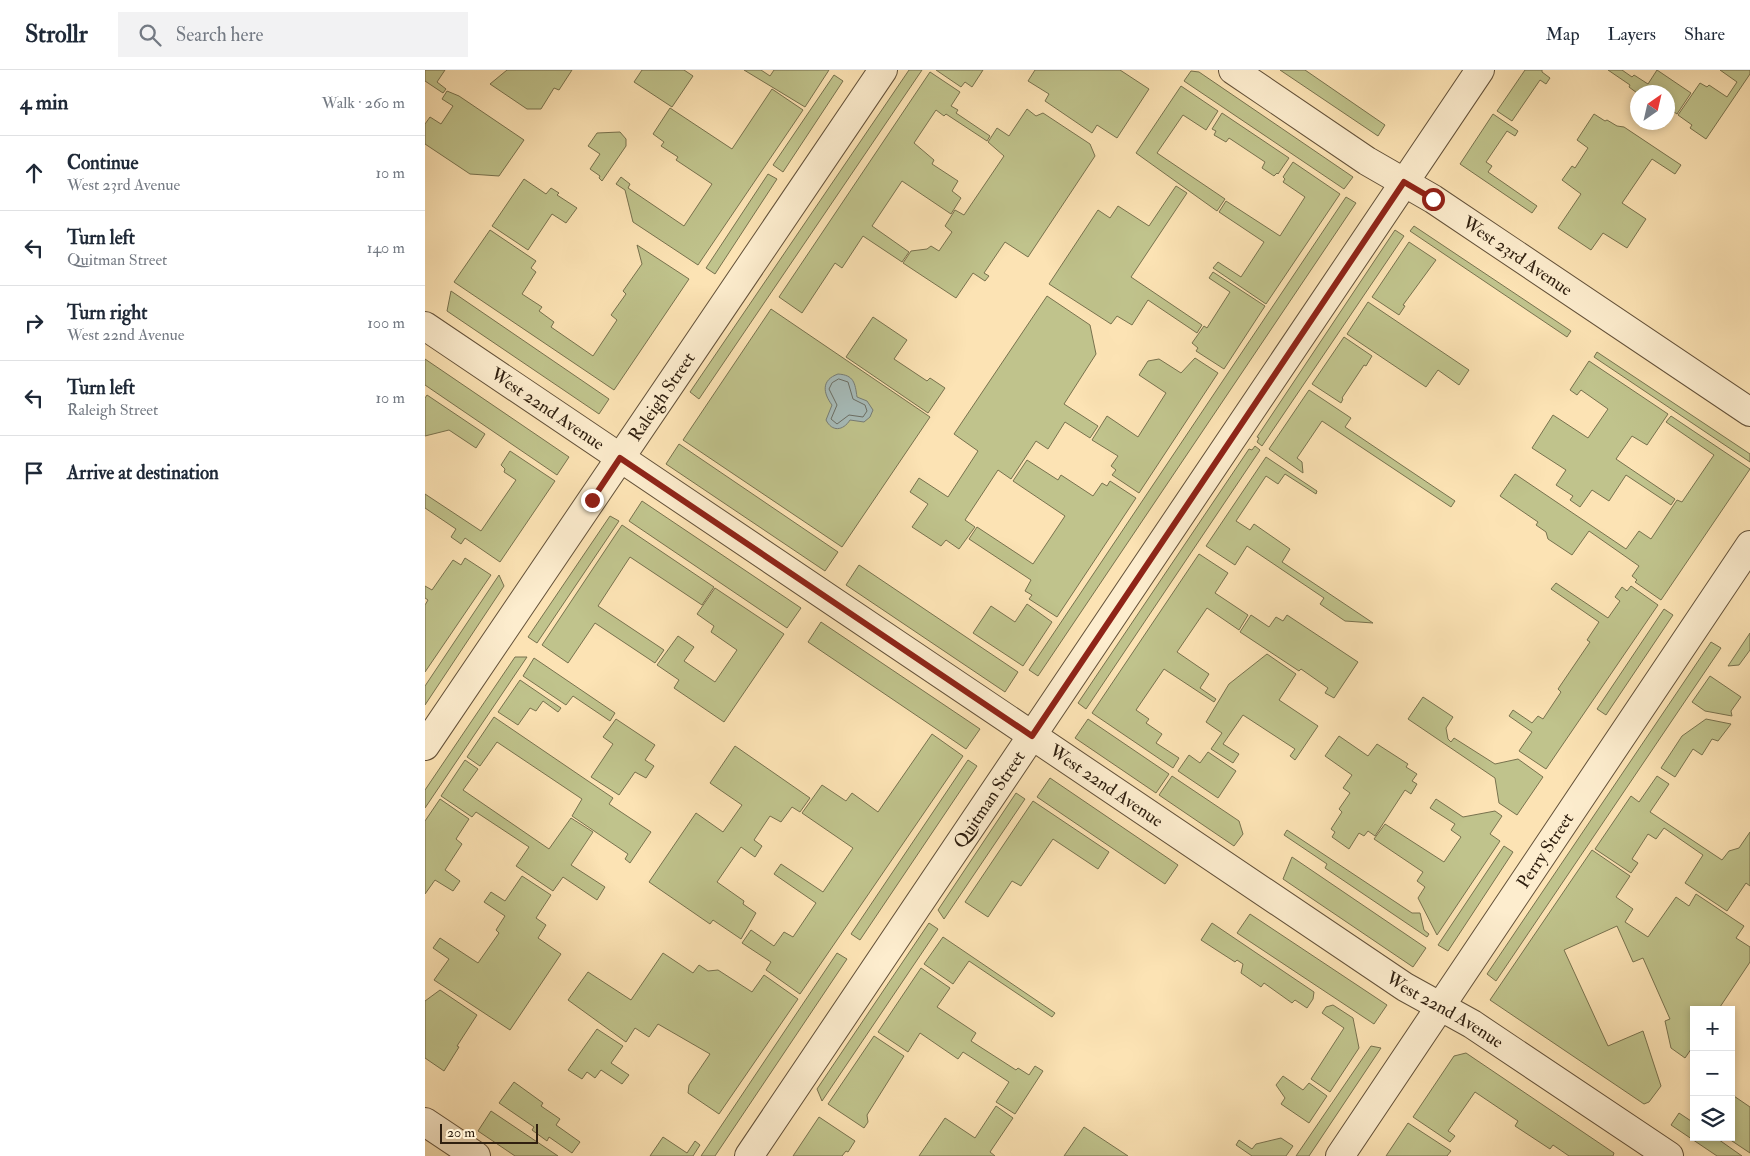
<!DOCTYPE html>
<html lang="en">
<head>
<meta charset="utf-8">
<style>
  :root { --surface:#fff; --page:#f2f2f3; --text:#1f2937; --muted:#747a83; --line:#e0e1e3 }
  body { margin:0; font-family:"IM FELL Double Pica",serif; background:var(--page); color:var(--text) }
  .controls { position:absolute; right:15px; bottom:15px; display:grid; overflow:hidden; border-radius:0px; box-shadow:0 2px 8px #0003 }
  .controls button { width:45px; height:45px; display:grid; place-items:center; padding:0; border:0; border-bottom:1px solid var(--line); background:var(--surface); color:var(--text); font:25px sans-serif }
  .compass { position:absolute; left:1205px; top:15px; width:45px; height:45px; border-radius:50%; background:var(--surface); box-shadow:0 2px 8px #0003; rotate:34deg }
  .scale { position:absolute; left:15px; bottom:12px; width:98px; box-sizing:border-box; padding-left:5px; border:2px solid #302010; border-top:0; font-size:14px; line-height:18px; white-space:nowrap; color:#302010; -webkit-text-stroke:4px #fdedce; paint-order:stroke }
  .stop { position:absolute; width:15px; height:15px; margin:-11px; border:4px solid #8f2418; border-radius:50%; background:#fff }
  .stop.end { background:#8f2418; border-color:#fff; box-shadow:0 1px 5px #0008 }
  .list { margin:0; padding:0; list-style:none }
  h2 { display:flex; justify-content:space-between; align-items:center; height:65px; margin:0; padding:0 20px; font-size:21px }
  h2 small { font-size:16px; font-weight:400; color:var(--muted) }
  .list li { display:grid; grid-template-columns:32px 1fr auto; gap:15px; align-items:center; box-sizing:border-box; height:75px; padding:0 20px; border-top:1px solid var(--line) }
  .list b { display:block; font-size:19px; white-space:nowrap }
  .list p { margin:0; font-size:16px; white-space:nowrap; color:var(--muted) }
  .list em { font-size:16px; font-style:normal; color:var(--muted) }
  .icon { flex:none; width:28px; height:28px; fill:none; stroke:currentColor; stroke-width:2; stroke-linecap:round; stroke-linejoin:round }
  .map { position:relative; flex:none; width:1325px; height:1086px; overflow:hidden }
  header { display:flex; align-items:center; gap:30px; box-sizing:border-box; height:70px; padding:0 25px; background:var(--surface); border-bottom:1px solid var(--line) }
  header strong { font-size:24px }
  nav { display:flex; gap:28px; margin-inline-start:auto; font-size:18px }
  .search { width:350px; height:45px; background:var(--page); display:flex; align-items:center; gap:12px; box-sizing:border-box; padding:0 18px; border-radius:0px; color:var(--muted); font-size:19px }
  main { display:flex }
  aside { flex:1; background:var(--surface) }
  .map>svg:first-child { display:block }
</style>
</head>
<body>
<header>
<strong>Strollr</strong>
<div class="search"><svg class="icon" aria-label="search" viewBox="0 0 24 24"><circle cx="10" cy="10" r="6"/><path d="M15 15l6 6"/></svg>Search here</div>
<nav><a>Map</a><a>Layers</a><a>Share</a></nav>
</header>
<main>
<aside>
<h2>4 min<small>Walk · 260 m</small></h2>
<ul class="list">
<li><svg class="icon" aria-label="ahead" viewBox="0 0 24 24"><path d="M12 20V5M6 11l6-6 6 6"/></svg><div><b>Continue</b><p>West 23rd Avenue</p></div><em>10 m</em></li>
<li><svg class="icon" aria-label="left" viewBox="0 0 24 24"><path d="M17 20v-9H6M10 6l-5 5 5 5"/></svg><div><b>Turn left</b><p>Quitman Street</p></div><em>140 m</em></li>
<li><svg class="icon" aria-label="right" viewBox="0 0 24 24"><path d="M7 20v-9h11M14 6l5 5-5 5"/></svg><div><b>Turn right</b><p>West 22nd Avenue</p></div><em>100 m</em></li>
<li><svg class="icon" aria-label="left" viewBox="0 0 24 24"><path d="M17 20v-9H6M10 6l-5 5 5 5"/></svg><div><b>Turn left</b><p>Raleigh Street</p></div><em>10 m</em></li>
<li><svg class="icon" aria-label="arrive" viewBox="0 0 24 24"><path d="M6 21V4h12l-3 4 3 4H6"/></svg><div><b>Arrive at destination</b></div></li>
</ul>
</aside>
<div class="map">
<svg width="1325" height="1086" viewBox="0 0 1325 1086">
  <rect width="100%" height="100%" fill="#fce3b4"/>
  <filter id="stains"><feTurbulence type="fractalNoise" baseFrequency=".004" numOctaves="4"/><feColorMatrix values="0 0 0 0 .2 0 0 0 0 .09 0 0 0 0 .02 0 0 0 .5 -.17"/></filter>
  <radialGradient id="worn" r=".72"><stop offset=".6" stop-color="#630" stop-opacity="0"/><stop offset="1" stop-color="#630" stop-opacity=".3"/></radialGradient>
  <!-- green -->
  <g fill="#c0c38c" stroke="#78724e">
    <polygon points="0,0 20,0 12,12 21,19 18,23 0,11"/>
    <polygon points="82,0 147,0 134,20 129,18 116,39 102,39 65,14"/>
    <polygon points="217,0 259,0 268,6 247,37 209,12"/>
    <polygon points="319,0 336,0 345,6 349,0 404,0 380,37"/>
    <polygon points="484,0 497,0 274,329 265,322"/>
    <polygon points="511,0 558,0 547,17 540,12 536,17"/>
    <polygon points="610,0 695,0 724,19 692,68 672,55 667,63 620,31 624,24 603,11"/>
    <polygon points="855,0 880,0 960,55 953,66"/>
    <polygon points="1100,0 1117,0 1117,2 1125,8 1121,14 1115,10 1087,51 1072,41"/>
    <polygon points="1183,0 1197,0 1207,7 1209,5 1223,14 1232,0 1266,23 1252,44 1243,38 1242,22 1212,23 1204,17 1205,15"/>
    <polygon points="1295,0 1325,0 1325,4 1281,69 1265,58 1267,55 1253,45 1275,13 1282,17 1284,15 1302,27 1312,12"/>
    <polygon points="766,1 774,2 928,107 919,119 759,11"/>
    <polygon points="505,2 535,22 526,36 533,40 531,43 565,66 562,71 521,44 519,46 511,40 489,73 509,90 507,94 533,111 527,121 536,128 526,144 477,111 447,156 484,182 477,192 438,166 417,198 410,193 377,243 354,227"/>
    <polygon points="409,5 418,11 358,102 348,95"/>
    <polygon points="756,16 793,41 781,60 758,45 732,83 800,129 792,141 711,83"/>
    <polygon points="347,19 378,40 273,195 208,152 200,120 191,114 196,107 205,114 203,118 259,156 287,114 251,90 253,87 236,76 239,72 228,64 245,38 307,79"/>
    <polygon points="22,21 34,26 99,70 74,106 45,104 0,74 0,54 5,47 16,54 28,36 17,29"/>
    <polygon points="602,39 611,46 618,43 665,74 670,86 603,187 580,172 559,203 564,206 560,211 548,203 531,228 478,193 486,181 502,179 506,176 514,181 527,162 520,156 530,140 539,145 579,86 563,72 572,58 584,66"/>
    <polygon points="797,43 864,88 853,104 852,103 849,106 837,98 840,92 804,68 801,72 789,65 791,61 787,59"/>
    <polygon points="1068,44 1093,61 1090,66 1082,61 1061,92 1067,96 1063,102 1112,136 1107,143 1035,94"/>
    <polygon points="1169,44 1180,51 1182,50 1192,56 1199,57 1256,95 1250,104 1227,89 1197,133 1221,149 1202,178 1178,163 1166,180 1133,158 1156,124 1137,110 1147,96 1150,98 1163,78 1152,70"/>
    <polygon points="195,62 201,69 201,76 177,111 174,108 175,106 165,99 175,84 163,76 172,63"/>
    <polygon points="868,92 915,124 841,234 788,198 793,192 816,207 839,172 794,142 801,131 855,166 880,127 858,112 860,109 858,107"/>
    <polygon points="343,104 352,109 290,204 281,198"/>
    <polygon points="99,109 121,124 126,118 134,123 132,125 152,138 141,153 127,144 103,180 67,156"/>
    <polygon points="751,116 762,123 706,207 777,255 772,263 723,230 707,255 692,246 686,254 624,214 673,140 685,148 693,136 724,156"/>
    <polygon points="921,127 931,133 613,606 604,600"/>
    <polygon points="989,156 1146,261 1142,267 985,161"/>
    <polygon points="65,160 111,191 106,198 111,202 97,224 117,237 114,241 129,252 126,257 168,286 192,250 186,245 201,224 198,221 217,194 212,175 264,209 189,320 29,212"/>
    <polygon points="970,160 979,166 837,376 832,372 834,368 832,367"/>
    <polygon points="984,172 1011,190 978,235 980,236 974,245 947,227"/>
    <polygon points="788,202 840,236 799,299 771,281 773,278 767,273 779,256 782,258 805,222 784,208"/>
    <polygon points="26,221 184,329 174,344 22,241"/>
    <polygon points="622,226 665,255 671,284 639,334 673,356 665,368 640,352 623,379 611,371 586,409 573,400 540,450 550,457 534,479 521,470 516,476 487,457 503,434 485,422 494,408 523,427 553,381 529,364"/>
    <polygon points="943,232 1044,300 1034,315 1013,300 1001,317 922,264"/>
    <polygon points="346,239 505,347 417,477 258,370"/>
    <polygon points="448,247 482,270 469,289 502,311 505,308 520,318 503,343 421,287"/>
    <polygon points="919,267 947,286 941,296 939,295 917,328 918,329 916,333 887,314"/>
    <polygon points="1172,282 1325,384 1325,392 1169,287"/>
    <polygon points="770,288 793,303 714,423 687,405 691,400 686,396 693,386 667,370 682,346 713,367 741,323 714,305 723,291 734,289 756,303"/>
    <polygon points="0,289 144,387 132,405 0,315"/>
    <polygon points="1164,291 1243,344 1222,375 1207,366 1191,389 1250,429 1246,435 1201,405 1184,431 1167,420 1155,437 1145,430 1148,426 1131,415 1141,400 1107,378 1128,345 1163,368 1183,339 1156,320 1152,325 1145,320"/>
    <polygon points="884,320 926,348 920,357 1030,431 1026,437 897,351 872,388 877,392 878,403 844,379"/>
    <polygon points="2,325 60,364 51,378 24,360 0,366 0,328"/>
    <polygon points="1246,346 1325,399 1236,530 1210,512 1212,510 1207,506 1214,496 1164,461 1147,485 1123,469 1121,462 1111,455 1113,452 1075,426 1090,404 1201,479 1214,461 1226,469 1252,430 1257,432 1289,385 1241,352"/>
    <polygon points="254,374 413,482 400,501 241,394"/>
    <polygon points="830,376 835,380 661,639 653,633 824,379 827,380"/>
    <polygon points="85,381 130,411 75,492 40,468 36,474 26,467 31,459 0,438 0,424 56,461 91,410 79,402 80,399 76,395"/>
    <polygon points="841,387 892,421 891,424 860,404 853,414 841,406 811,451 825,460 829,454 865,479 857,492 948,553 920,551 895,534 899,528 822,476 810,495 781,476"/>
    <polygon points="602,390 633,410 636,405 668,426 677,413 682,416 685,411 711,428 632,547 604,529 607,525 600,521 606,510 544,469 552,457 608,494 640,446 588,411"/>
    <polygon points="217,431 376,538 362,558 204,451"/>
    <polygon points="185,446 194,451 112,573 103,567"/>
    <polygon points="197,455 289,517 277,535 205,487 173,536 239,580 230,593 170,553 143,593 117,575"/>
    <polygon points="774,484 803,503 790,523 823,545 814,560 782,538 752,582 784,604 775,618 791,629 789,632 739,599 711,640 724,649 721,653 737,664 731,673 754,688 748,698 667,643"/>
    <polygon points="40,488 66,505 0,602 0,535 3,530 0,528 0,516 7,520 28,490 36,495"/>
    <polygon points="434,495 593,602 580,622 421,515"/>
    <polygon points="74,505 79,516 0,635 0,616"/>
    <polygon points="1131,513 1183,548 1195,531 1190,527 1197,517 1202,521 1206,516 1233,535 1121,699 1094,681 1107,662 1084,646 1088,640 1107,653 1113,646 1118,649 1136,622 1133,619 1165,572 1162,570 1174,552 1126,519"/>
    <polygon points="290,518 359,564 299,652 249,618 254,610 232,595 253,566 269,577 259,591 290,612 312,580 286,562 289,556 272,544"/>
    <polygon points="602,534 627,552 598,596 548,563 566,536 590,552"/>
    <polygon points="1239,539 1248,545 1181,645 1172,639"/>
    <polygon points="826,545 844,557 851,547 858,551 862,545 933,592 909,628 900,623 903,618 876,599 874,601 815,562"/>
    <polygon points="396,552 555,659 541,679 383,572"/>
    <polygon points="1325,563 1325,580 1314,595 1303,596"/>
    <polygon points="1286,572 1296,578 1071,911 1062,904"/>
    <polygon points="842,584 871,604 854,630 893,656 870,690 865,686 870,679 818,645 798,674 814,684 808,693 786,679 797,663 781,652 804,614"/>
    <polygon points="90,587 102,587 0,738 0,720"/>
    <polygon points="109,588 190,643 185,651 148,626 141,635 98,606"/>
    <polygon points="1285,606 1316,627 1306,641 1307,646 1280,641 1267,632"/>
    <polygon points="95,610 136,638 133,642 118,631 111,641 105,638 93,655 73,642"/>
    <polygon points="998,627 1028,647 1021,658 1023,669 1026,672 1029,668 1070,694 1093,689 1118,707 1092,745 1074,733 1070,708 983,649"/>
    <polygon points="69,647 188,728 184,734 226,762 205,793 200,789 203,784 147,746 157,729 72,672 55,696 42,687"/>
    <polygon points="191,649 230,675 220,690 229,696 221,708 210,702 194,725 166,707 188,674 178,667"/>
    <polygon points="663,649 744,704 731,723 650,668"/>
    <polygon points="1281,649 1306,654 1293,671 1287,669 1277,685 1268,679 1250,707 1236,698 1257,666"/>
    <polygon points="507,664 538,686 375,924 341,900 346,892 317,873 326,860 349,876 359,862 368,867 391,833 349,804 356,794 398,822 428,778 377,743 397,715 421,731 427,723 453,742"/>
    <polygon points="914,666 943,686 952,674 983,694 981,697 992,704 987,711 992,714 986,724 980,720 950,766 943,761 939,766 934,763 924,779 907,767 910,762 906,759 917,742 914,739 925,723 918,718 927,705 900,686"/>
    <polygon points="310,676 385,728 375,742 367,737 356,752 345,746 329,770 337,776 330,787 316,777 292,812 319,831 318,834 331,843 316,869 288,850 285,854 224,812 271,743 298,762 317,735 285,713"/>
    <polygon points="783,682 811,701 793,728 753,701 764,685 775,693"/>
    <polygon points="40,690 53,699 38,720 124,779 146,748 168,762 146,795 180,817 172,830 138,807 128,821 91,796 104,777 51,742 47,747 16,726"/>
    <polygon points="543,690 552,696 435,870 426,864"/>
    <polygon points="747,706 814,751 818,764 809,776 734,725"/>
    <polygon points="1232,706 1244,714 1225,742 1297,790 1304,781 1314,778 1325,762 1325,816 1321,813 1302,841 1260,813 1278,785 1239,758 1231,769 1223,764 1207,789 1213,793 1206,803 1170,779 1206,726 1214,732"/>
    <polygon points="625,708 753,795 740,814 612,727"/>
    <polygon points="591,723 600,729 519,849 513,840"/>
    <polygon points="15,729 44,749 31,769 37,774 20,800 35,811 28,821 10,810 0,824 0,751"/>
    <polygon points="1011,729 1038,747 1070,741 1077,746 1065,764 1075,771 1012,865 993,828 1000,817 992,811 998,802 949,769 960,754 1019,792 1036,767 1026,760 1030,754 1005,738"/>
    <polygon points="608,731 684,782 673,799 628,769 596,816 587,811 563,847 540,832"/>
    <polygon points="862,760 987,843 995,843 999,860 1004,864 1002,867 900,798 902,794 859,765"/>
    <polygon points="1079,776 1088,782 1023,881 1013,875"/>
    <polygon points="1167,780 1205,806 1191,827 1208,839 1200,852 1223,867 1251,827 1264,836 1271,824 1319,856 1311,868 1325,877 1325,892 1293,940 1269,940 1269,975 1260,988 1246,978 1240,951 1245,949 1218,888 1208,892 1192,856 1139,880 1183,976 1218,961 1236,1016 1224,1032 1219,1034 1065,930"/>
    <polygon points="867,787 1001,878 988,897 858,809"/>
    <polygon points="97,806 126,825 111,848 121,855 113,868 136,884 85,960 9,910 24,889 8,878 15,868 53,893 74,863 71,860 80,846 59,832 66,822 80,831"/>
    <polygon points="825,844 962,935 949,954 812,863"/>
    <polygon points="504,853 513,859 397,1031 392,1019"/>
    <polygon points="787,853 889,922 888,929 882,938 870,930 867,933 839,913 836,917 816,903 818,894 812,890 810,892 776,870"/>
    <polygon points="518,867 630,943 627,947 544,891 528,914 499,894"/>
    <polygon points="238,883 268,903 274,895 283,901 293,900 327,922 339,905 373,929 294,1044 263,1023 264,1015 285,984 233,954 224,967 210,958 201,972 143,930 163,902 206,930"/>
    <polygon points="412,883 422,889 290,1086 276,1086"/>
    <polygon points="496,898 525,918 512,937 551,963 546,971 591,1000 593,998 604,1005 610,996 618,1001 590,1044 571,1032 584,1012 538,982 533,989 495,963 483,982 453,962"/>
    <polygon points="15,920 52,945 32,976 34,977 19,1001 0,988 0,931"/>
    <polygon points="908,935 928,948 934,978 905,1022 886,1009 919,958 897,943 901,937"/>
    <polygon points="172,959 198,976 186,993 204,1005 197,1014 176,1000 170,1008 162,1002 157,1009 143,1000"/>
    <polygon points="449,966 479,986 442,1045 443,1052 439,1058 403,1034"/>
    <polygon points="946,976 956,978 884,1086 871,1086"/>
    <polygon points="1041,983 1189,1083 1188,1086 1144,1086 1128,1075 1125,1079 1090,1056 1093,1051 1050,1022 1023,1061 1030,1066 1025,1072 988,1047 1029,986"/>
    <polygon points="858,1006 878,1020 884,1013 902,1026 884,1053 856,1034 860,1028 851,1015"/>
    <polygon points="89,1012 118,1033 116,1036 135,1049 131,1055 155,1072 147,1083 124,1067 122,1071 107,1060 109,1057 74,1033"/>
    <polygon points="1306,1024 1325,1037 1325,1083 1301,1067 1306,1067"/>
    <polygon points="571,1036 588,1048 565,1082 570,1086 494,1086 520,1048 550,1068"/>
    <polygon points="66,1041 133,1086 90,1086 53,1061"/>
    <polygon points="1254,1043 1269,1053 1269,1067 1290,1067 1317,1086 1292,1086 1246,1055"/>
    <polygon points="394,1047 430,1071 423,1082 421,1081 417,1086 368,1086"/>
    <polygon points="983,1053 1026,1081 1022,1086 961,1086"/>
    <polygon points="659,1057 703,1086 639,1086"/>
    <polygon points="238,1067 262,1083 270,1071 275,1075 268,1086 225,1086"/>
    <polygon points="856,1068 868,1076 861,1086 827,1086 811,1075 814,1070 827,1079 831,1074"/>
  </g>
  <!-- water -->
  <path fill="#a6bbb9" stroke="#777d75" d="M413,304C429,305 430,313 432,327L442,331L448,340L445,347L439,352L425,350C418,361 407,362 401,350L407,335C398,323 396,310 413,304Z"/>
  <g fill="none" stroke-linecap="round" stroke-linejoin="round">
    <!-- shore -->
    <polygon stroke="#6b6e64" stroke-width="1" points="414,309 423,312 428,329 440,335 442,341 438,347 424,345 412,354 406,349 412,335 404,319 407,313"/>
    <!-- street casing -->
    <g stroke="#635139" stroke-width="30">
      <g id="street">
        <path id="s1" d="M808,0L942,91L1008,129L1325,342"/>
        <path id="s2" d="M0,256L980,917L1047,954L1244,1086"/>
        <path id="s3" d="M0,676L458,0"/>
        <polyline points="0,1052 51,1086"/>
        <path id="s4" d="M324,1086L1055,0"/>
        <path id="s5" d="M915,1086L1325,475"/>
      </g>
    </g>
    <!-- street -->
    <use href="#street" stroke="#fdedce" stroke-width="28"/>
  </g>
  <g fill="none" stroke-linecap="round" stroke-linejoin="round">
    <!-- route -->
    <polyline stroke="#8f2418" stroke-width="6" points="167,430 195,388 607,666 979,112 1008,129"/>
  </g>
  <g text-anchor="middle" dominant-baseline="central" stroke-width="4" stroke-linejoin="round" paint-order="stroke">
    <!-- street labels -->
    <g font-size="18" fill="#302010" stroke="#fdedce">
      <text stroke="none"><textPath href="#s1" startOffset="340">West 23rd Avenue</textPath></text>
      <text stroke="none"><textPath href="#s3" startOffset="422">Raleigh Street</textPath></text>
      <text stroke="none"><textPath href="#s2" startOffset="148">West 22nd Avenue</textPath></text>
      <text stroke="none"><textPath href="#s2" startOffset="822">West 22nd Avenue</textPath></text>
      <text stroke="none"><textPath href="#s4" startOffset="430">Quitman Street</textPath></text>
      <text stroke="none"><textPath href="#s5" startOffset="368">Perry Street</textPath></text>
      <text stroke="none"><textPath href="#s2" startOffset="1228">West 22nd Avenue</textPath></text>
    </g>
  </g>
  <rect width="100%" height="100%" filter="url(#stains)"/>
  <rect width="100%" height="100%" fill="url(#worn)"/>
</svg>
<div class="controls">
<button>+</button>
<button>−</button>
<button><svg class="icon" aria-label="layers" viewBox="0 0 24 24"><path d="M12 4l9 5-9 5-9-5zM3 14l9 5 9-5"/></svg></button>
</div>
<svg class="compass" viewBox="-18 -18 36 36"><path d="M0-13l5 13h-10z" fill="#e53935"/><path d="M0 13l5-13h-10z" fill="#747a83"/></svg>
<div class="scale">20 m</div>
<div class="stop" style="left:1008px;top:129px"></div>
<div class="stop end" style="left:167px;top:430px"></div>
</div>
</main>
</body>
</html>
